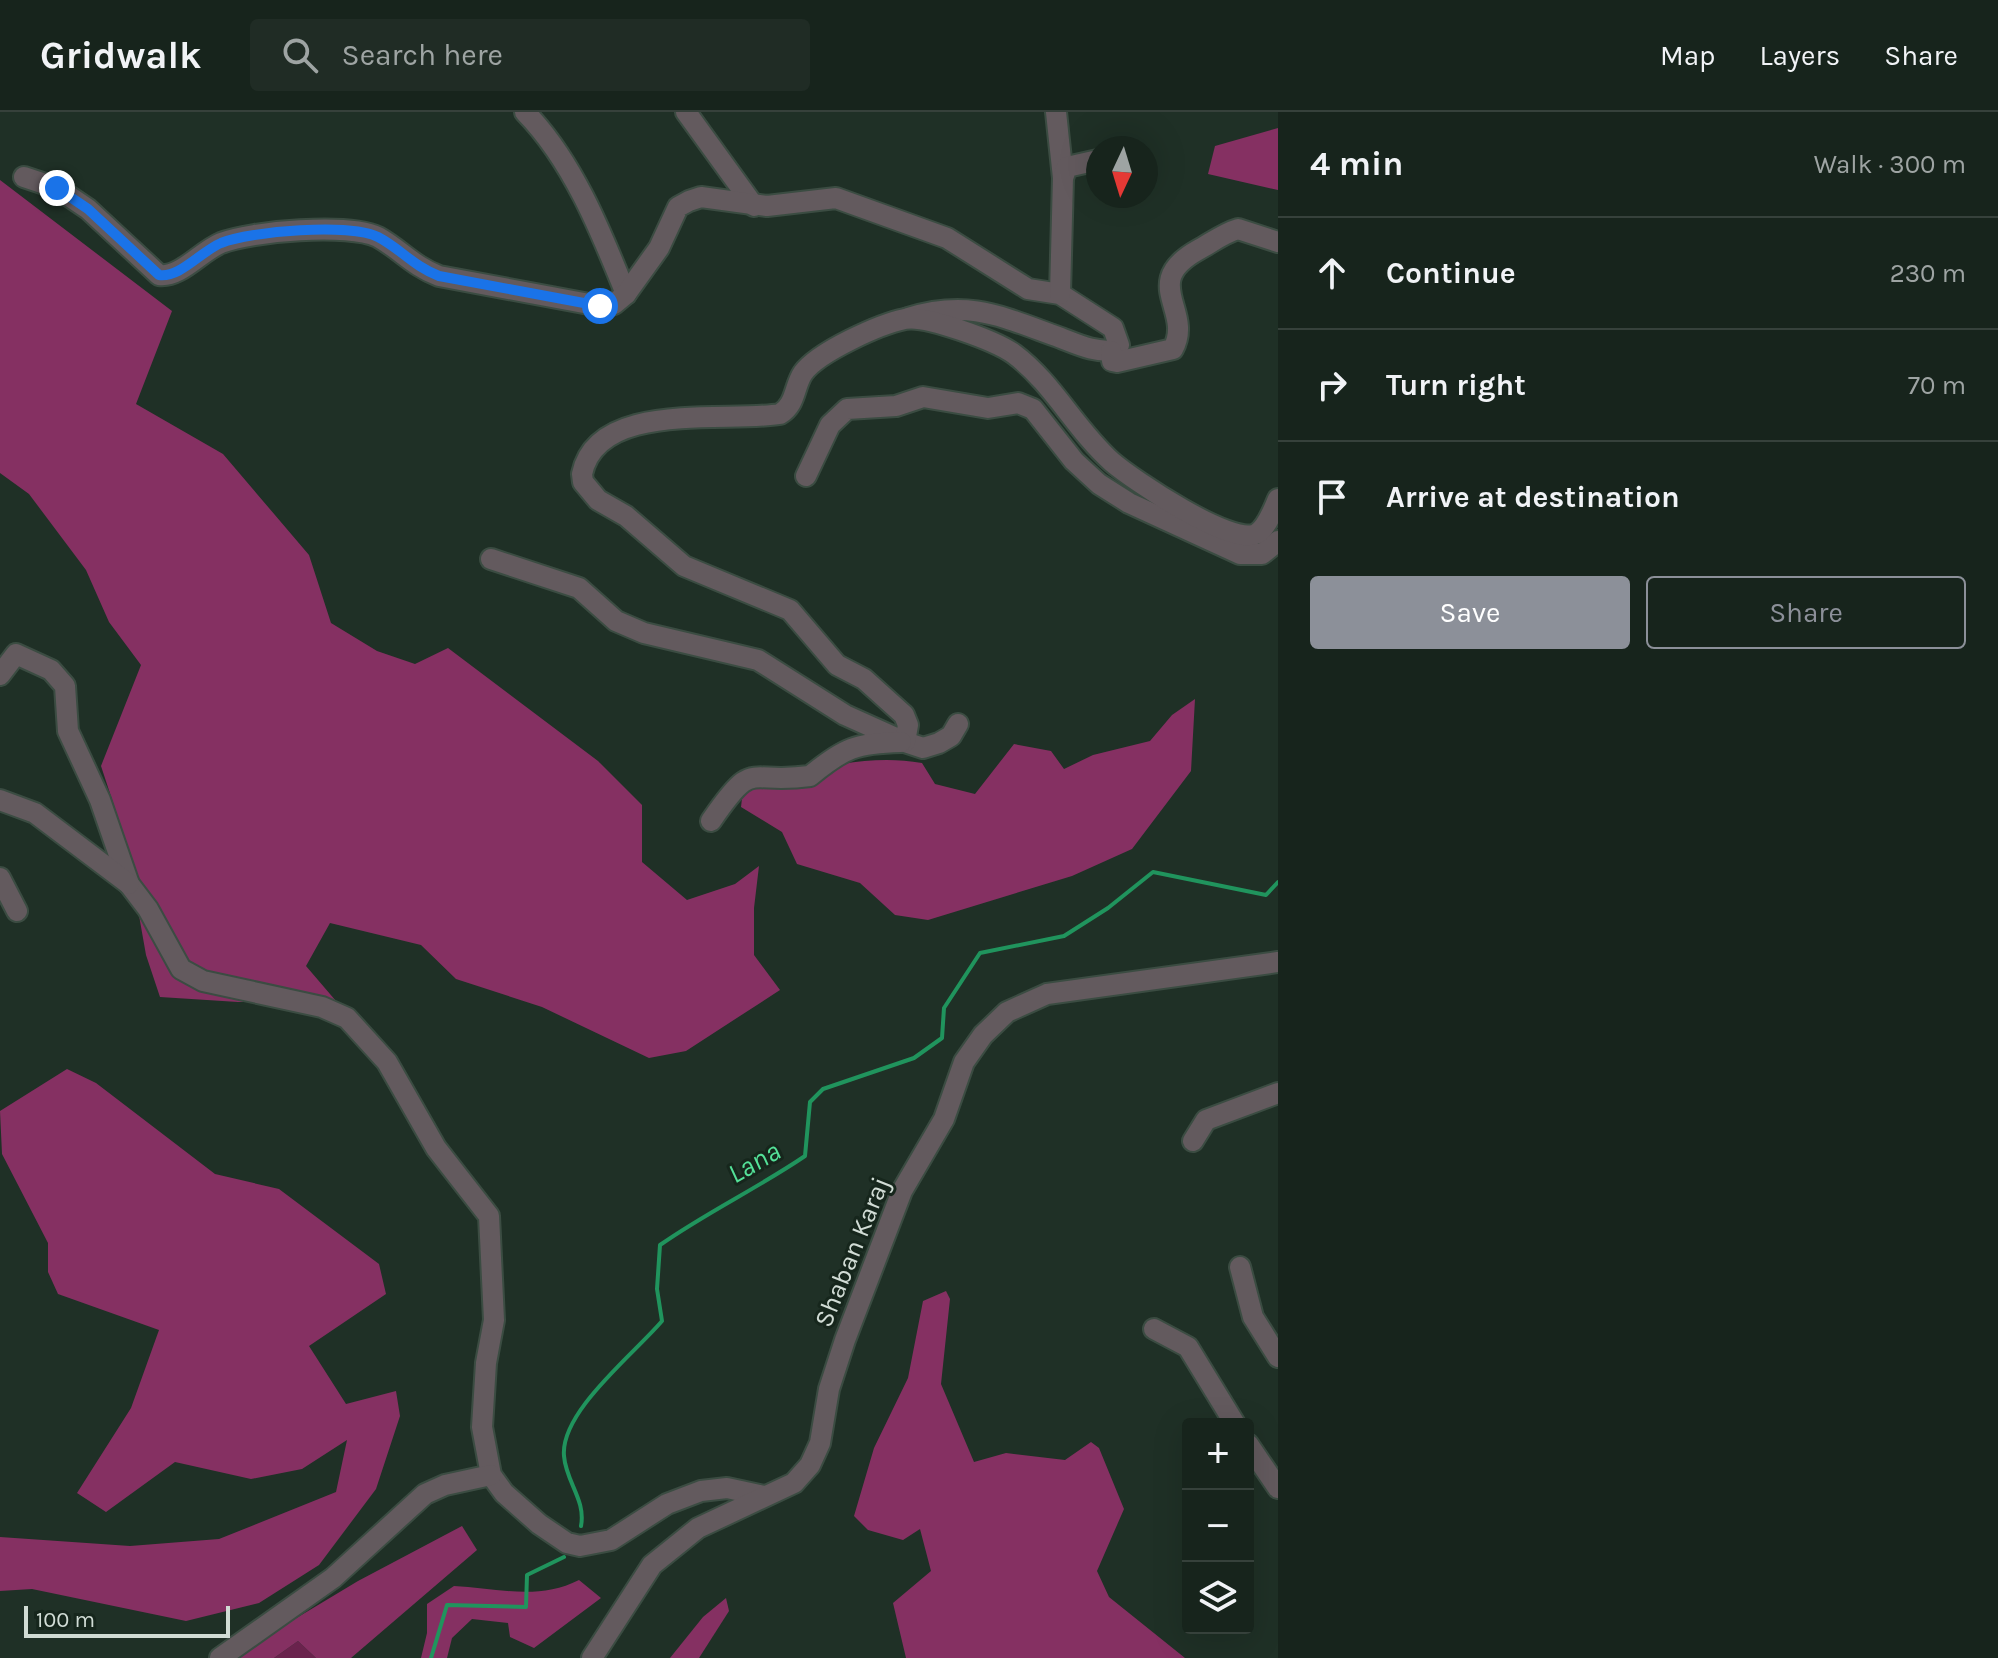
<!DOCTYPE html>
<html lang="en">
<head>
<meta charset="utf-8">
<style>
  :root { --surface:#17241c; --page:#202c25; --text:#f1f3f6; --muted:#9ea4a3; --line:#36413b; --accent:#8c9099 }
  body { margin:0; font-family:Karla,sans-serif; background:var(--page); color:var(--text) }
  .controls { position:absolute; right:24px; bottom:24px; display:grid; overflow:hidden; border-radius:8px; box-shadow:0 8px 32px #0002 }
  .controls button { width:72px; height:72px; display:grid; place-items:center; padding:0; border:0; border-bottom:2px solid var(--line); background:var(--surface); color:var(--text); font:40px sans-serif }
  .compass { position:absolute; left:1086px; top:24px; width:72px; height:72px; border-radius:50%; background:var(--surface); box-shadow:0 8px 32px #0002; rotate:184deg }
  .scale { position:absolute; left:24px; bottom:20px; width:206px; box-sizing:border-box; padding-left:8px; border:4px solid #d1dcd5; border-top:0; font-size:22px; line-height:28px; white-space:nowrap; color:#d1dcd5; -webkit-text-stroke:6px #16261c; paint-order:stroke }
  .stop { position:absolute; width:24px; height:24px; margin:-18px; border:6px solid #1a73e8; border-radius:50%; background:#fff }
  .stop.end { background:#1a73e8; border-color:#fff; box-shadow:0 2px 8px #0008 }
  .list { margin:0; padding:0; list-style:none }
  h2 { display:flex; justify-content:space-between; align-items:center; height:104px; margin:0; padding:0 32px; font-size:34px }
  h2 small { font-size:26px; font-weight:400; color:var(--muted) }
  .list li { display:grid; grid-template-columns:52px 1fr auto; gap:24px; align-items:center; box-sizing:border-box; height:112px; padding:0 32px; border-top:2px solid var(--line) }
  .list b { display:block; font-size:30px; white-space:nowrap }
  .list em { font-size:26px; font-style:normal; color:var(--muted) }
  .actions { display:flex; gap:16px; padding:24px 32px }
  .actions a { flex:1; padding:18px 0; border:2px solid var(--accent); border-radius:8px; text-align:center; font-size:28px; color:var(--accent) }
  .actions .main { background:var(--accent); color:#fff }
  .icon { flex:none; width:44px; height:44px; fill:none; stroke:currentColor; stroke-width:2; stroke-linecap:round; stroke-linejoin:round }
  .map { position:relative; flex:none; width:1278px; height:1546px; overflow:hidden }
  header { display:flex; align-items:center; gap:48px; box-sizing:border-box; height:112px; padding:0 40px; background:var(--surface); border-bottom:2px solid var(--line) }
  header strong { font-size:38px }
  nav { display:flex; gap:44px; margin-inline-start:auto; font-size:28px }
  .search { width:560px; height:72px; background:var(--page); display:flex; align-items:center; gap:20px; box-sizing:border-box; padding:0 28px; border-radius:8px; color:var(--muted); font-size:30px }
  main { display:flex }
  aside { flex:1; background:var(--surface) }
  .map>svg:first-child { display:block }
</style>
</head>
<body>
<header>
<strong>Gridwalk</strong>
<div class="search"><svg class="icon" aria-label="search" viewBox="0 0 24 24"><circle cx="10" cy="10" r="6"/><path d="M15 15l6 6"/></svg>Search here</div>
<nav><a>Map</a><a>Layers</a><a>Share</a></nav>
</header>
<main>
<div class="map">
<svg width="1278" height="1546" viewBox="0 0 1278 1546">
  <rect width="100%" height="100%" fill="#1f3026"/>
  <!-- green -->
  <polygon fill="#6a234d" points="298,1529 316,1546 274,1546"/>
  <!-- forest -->
  <g fill="#853062">
    <polygon points="1278,16 1278,78 1208,62 1215,34"/>
    <polygon points="0,68 172,199 136,292 223,342 309,443 331,511 377,539 415,552 448,536 598,649 642,693 642,750 687,788 735,772 759,754 754,796 754,843 780,878 686,939 649,946 542,895 456,867 421,833 330,811 306,854 336,889 238,890 160,885 146,843 126,730 101,654 141,553 109,510 86,458 29,382 0,361"/>
    <path d="M1195,587L1191,659L1132,737L1072,764L928,808L895,803L860,771L797,752L782,720L741,695L743,678C803,661 860,640 922,651L935,672L975,682L1014,632L1051,639L1064,657L1093,643L1150,629L1172,603Z"/>
    <polygon points="67,957 96,971 215,1062 279,1077 379,1152 386,1182 309,1234 346,1292 396,1279 400,1304 376,1377 319,1453 259,1491 186,1509 32,1477 0,1479 0,1425 130,1434 219,1427 336,1380 347,1328 302,1357 251,1367 175,1350 106,1400 77,1381 131,1296 159,1218 58,1182 48,1160 48,1131 2,1042 0,999"/>
    <polygon points="946,1179 950,1187 941,1272 974,1350 1006,1341 1065,1348 1091,1330 1099,1336 1124,1397 1097,1459 1109,1485 1185,1546 906,1546 893,1491 931,1459 920,1417 903,1428 868,1418 854,1404 874,1336 908,1266 923,1189"/>
    <polygon points="462,1414 477,1438 351,1546 316,1546 298,1529 274,1546 230,1546 358,1469"/>
    <path d="M579,1468L601,1486L534,1536L510,1525L508,1511L472,1507L452,1526L447,1546H421L427,1521V1492L454,1474C497,1476 538,1489 579,1468Z"/>
    <polygon points="726,1486 729,1499 699,1546 670,1546 703,1505"/>
  </g>
  <g fill="none" stroke-linecap="round" stroke-linejoin="round">
    <!-- stream -->
    <g stroke="#20945d" stroke-width="4">
      <path d="M581,1414C586,1388 566,1370 564,1344C560,1300 634,1242 662,1209L657,1177L660,1133C707,1100 758,1076 805,1044L810,990L823,977L914,946L942,926L944,896L980,841L1064,824L1108,796L1153,760L1266,783L1278,770"/>
      <polyline points="431,1546 447,1493 526,1495 527,1463 564,1445"/>
    </g>
    <!-- minor casing -->
    <g stroke="#3b4c42" stroke-width="24">
      <g id="minor">
        <path d="M525,0C573,49 601,120 626,182"/>
        <polyline points="686,0 754,94"/>
        <polyline points="1056,0 1063,66"/>
        <path d="M24,65L57,76L88,97L159,163C180,166 200,140 221,131C251,119 349,111 378,125C401,138 413,154 439,164L600,194L614,192L626,182L659,136L678,95L689,89L701,85L767,94L836,86L947,126L1028,177L1060,182L1113,216L1119,233L1115,238C1096,241 1079,233 1061,226C1002,205 970,187 908,206"/>
        <polyline points="1060,182 1063,66 1067,55 1098,48"/>
        <path d="M1111,239L1112,249L1117,250L1173,237C1194,198 1139,171 1198,138C1211,131 1224,121 1238,117L1278,130"/>
        <polyline points="806,364 830,313 847,297 896,294 923,285 988,296 1018,291 1033,297 1074,349 1099,372 1129,391 1240,442 1262,442 1278,429"/>
        <polyline points="491,447 579,476 616,509 644,521 758,548 845,603 905,630 923,636 939,631 951,624 958,612"/>
        <polyline points="0,563 16,542 51,558 65,574 68,619 100,688 129,772 148,797 181,857 203,869 322,895 347,906 387,950 436,1036 489,1104 494,1208 486,1251 482,1315 491,1363 504,1381 539,1412 567,1431 580,1434 611,1428 667,1392 701,1379 727,1376 764,1384"/>
        <path d="M905,630L908,613L904,603L864,567L837,553L790,498L684,454L626,404L598,388L583,370L582,362C597,288 725,311 780,302C796,293 794,274 803,261C818,240 880,212 905,207C926,203 996,229 1014,242C1053,271 1075,317 1112,350C1133,368 1231,434 1256,422C1267,416 1273,398 1278,387"/>
        <polyline points="0,688 35,701 129,772"/>
        <path d="M711,709C755,645 746,673 810,664C844,636 856,631 901,630"/>
        <polyline points="0,766 17,799"/>
        <polyline points="1193,1029 1206,1008 1278,981"/>
        <polyline points="1240,1155 1253,1205 1278,1245"/>
        <polyline points="1154,1217 1188,1235 1235,1312"/>
        <polyline points="1248,1332 1278,1376"/>
        <polyline points="220,1546 333,1466 425,1382 445,1373 491,1363"/>
        <polyline points="592,1546 652,1453 698,1416 794,1371 810,1353 820,1331 829,1277 845,1228 902,1079 944,1007 964,950 983,923 1007,900 1047,882 1278,850"/>
      </g>
    </g>
    <!-- minor -->
    <use href="#minor" stroke="#635a5e" stroke-width="20"/>
  </g>
  <g fill="none" stroke-linecap="round" stroke-linejoin="round">
    <!-- route -->
    <path stroke="#1a73e8" stroke-width="10" d="M57,76L88,97L159,163C180,166 200,140 221,131C251,119 350,111 378,125C401,137 413,154 439,164L600,194"/>
  </g>
  <g text-anchor="middle" dominant-baseline="central" stroke-width="6" stroke-linejoin="round" paint-order="stroke">
    <!-- street labels -->
    <g font-size="26" fill="#d1dcd5" stroke="#16261c">
      <text transform="translate(852 1140) rotate(-68)">Shaban Karaj</text>
    </g>
    <!-- water labels -->
    <g font-size="28" font-style="italic" fill="#54e198" stroke="#16261c">
      <text transform="translate(754 1050) rotate(-30)">Lana</text>
    </g>
  </g>
</svg>
<div class="controls">
<button>+</button>
<button>−</button>
<button><svg class="icon" aria-label="layers" viewBox="0 0 24 24"><path d="M12 4l9 5-9 5-9-5zM3 14l9 5 9-5"/></svg></button>
</div>
<svg class="compass" viewBox="-18 -18 36 36"><path d="M0-13l5 13h-10z" fill="#e53935"/><path d="M0 13l5-13h-10z" fill="#9ea4a3"/></svg>
<div class="scale">100 m</div>
<div class="stop" style="left:600px;top:194px"></div>
<div class="stop end" style="left:57px;top:76px"></div>
</div>
<aside>
<h2>4 min<small>Walk · 300 m</small></h2>
<ul class="list">
<li><svg class="icon" aria-label="ahead" viewBox="0 0 24 24"><path d="M12 20V5M6 11l6-6 6 6"/></svg><div><b>Continue</b></div><em>230 m</em></li>
<li><svg class="icon" aria-label="right" viewBox="0 0 24 24"><path d="M7 20v-9h11M14 6l5 5-5 5"/></svg><div><b>Turn right</b></div><em>70 m</em></li>
<li><svg class="icon" aria-label="arrive" viewBox="0 0 24 24"><path d="M6 21V4h12l-3 4 3 4H6"/></svg><div><b>Arrive at destination</b></div></li>
</ul>
<div class="actions"><a class="main">Save</a><a>Share</a></div>
</aside>
</main>
</body>
</html>
